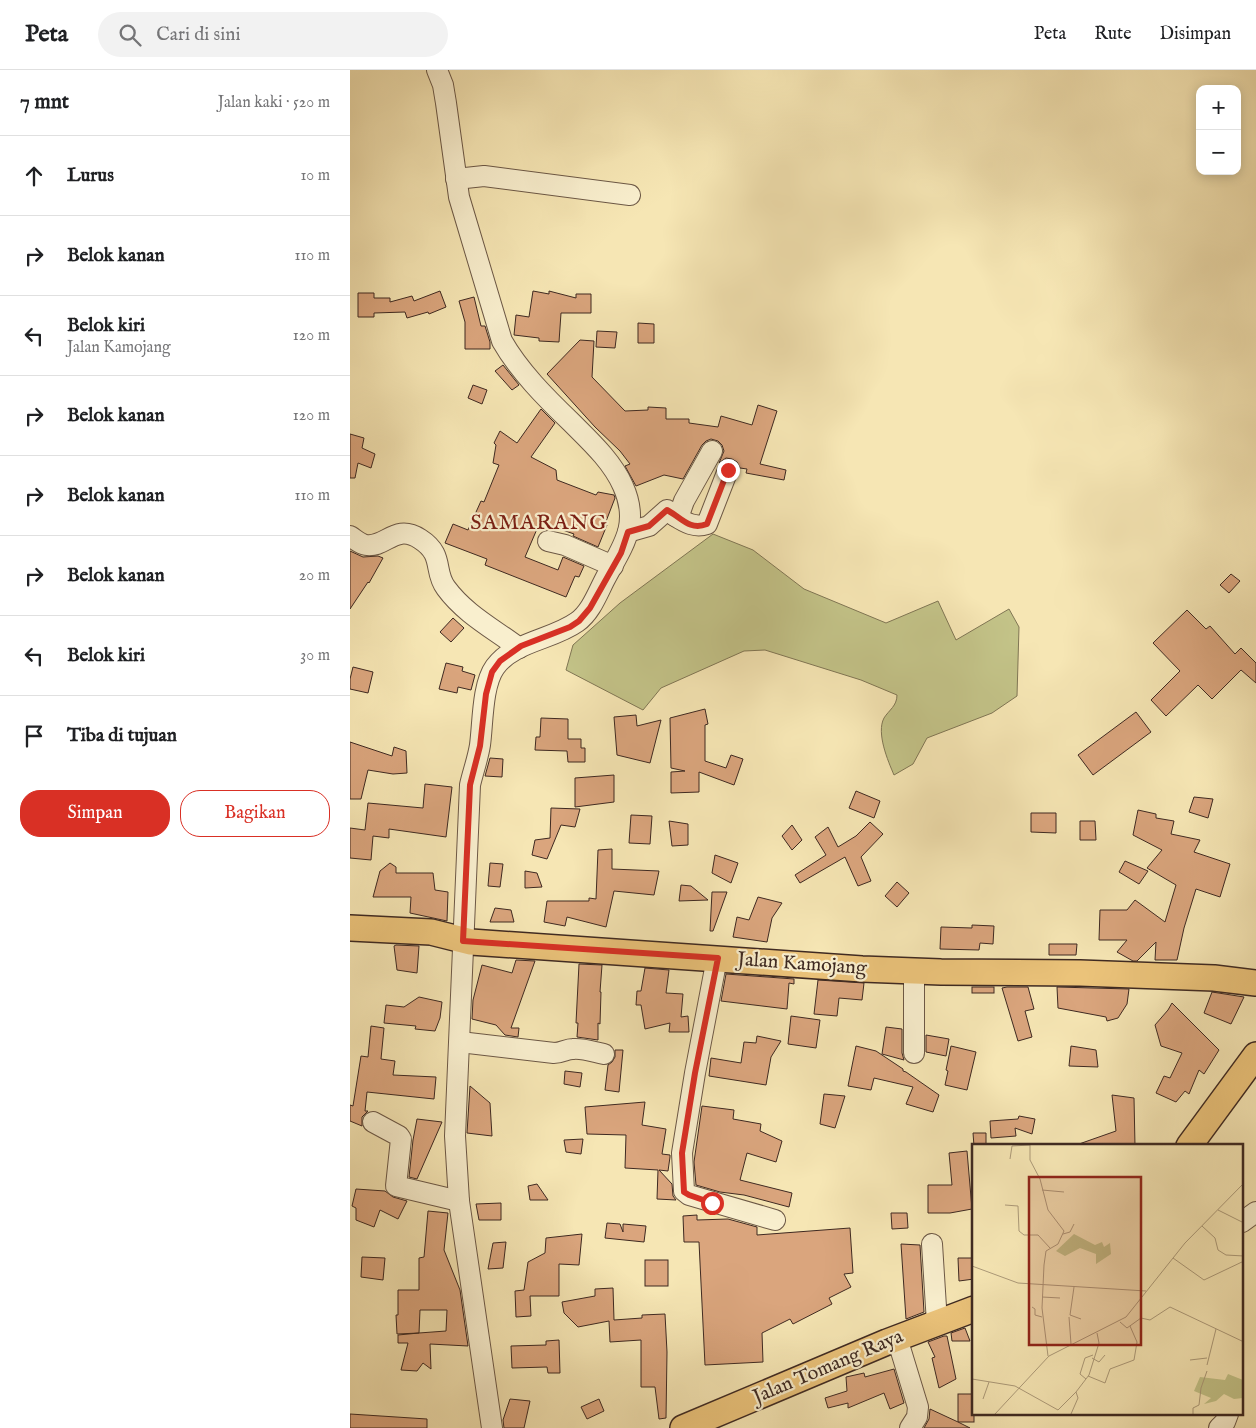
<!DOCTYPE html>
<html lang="id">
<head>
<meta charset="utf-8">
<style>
  :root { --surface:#fff; --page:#f2f2f2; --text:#202124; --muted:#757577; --line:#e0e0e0; --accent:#d93025 }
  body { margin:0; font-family:"IM FELL English",serif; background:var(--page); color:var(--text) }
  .controls { position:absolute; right:15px; top:15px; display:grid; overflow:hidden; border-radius:10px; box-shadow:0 2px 12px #0003 }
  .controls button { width:45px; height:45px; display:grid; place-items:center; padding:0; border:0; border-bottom:1px solid var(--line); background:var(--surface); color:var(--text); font:25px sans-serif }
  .stop { position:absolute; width:15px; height:15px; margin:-11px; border:4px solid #d93025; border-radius:50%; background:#fff }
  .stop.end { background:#d93025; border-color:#fff; box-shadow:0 1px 5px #0008 }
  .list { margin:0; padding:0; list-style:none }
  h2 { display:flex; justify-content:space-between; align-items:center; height:65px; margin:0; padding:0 20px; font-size:21px }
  h2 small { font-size:16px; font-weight:400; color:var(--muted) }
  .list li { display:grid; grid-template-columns:32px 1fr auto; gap:15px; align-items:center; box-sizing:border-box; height:80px; padding:0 20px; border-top:1px solid var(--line) }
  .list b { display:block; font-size:19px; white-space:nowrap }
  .list p { margin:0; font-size:16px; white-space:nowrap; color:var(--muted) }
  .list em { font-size:16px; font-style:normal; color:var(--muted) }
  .actions { display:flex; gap:10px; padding:15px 20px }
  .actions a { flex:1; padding:11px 0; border:1px solid var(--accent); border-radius:20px; text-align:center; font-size:18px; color:var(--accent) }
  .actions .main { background:var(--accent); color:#fff }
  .icon { flex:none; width:28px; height:28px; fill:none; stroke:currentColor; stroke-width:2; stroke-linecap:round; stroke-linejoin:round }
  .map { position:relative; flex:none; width:906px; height:1358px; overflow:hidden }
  header { display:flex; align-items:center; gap:30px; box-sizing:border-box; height:70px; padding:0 25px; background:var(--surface); border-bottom:1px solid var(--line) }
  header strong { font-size:24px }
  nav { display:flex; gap:28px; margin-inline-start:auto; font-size:18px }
  .search { width:350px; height:45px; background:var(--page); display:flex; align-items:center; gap:12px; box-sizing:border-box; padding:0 18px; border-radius:28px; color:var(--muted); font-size:19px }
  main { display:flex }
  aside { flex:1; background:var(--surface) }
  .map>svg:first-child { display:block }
</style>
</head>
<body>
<header>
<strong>Peta</strong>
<div class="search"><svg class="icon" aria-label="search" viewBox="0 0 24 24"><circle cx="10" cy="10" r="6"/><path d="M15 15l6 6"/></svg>Cari di sini</div>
<nav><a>Peta</a><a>Rute</a><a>Disimpan</a></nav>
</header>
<main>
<aside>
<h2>7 mnt<small>Jalan kaki · 520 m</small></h2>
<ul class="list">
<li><svg class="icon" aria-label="ahead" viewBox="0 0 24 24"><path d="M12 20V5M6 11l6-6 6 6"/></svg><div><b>Lurus</b></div><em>10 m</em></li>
<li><svg class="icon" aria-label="right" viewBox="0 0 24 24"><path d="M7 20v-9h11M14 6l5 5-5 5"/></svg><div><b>Belok kanan</b></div><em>110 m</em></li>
<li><svg class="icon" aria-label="left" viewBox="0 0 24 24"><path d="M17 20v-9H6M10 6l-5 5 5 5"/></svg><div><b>Belok kiri</b><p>Jalan Kamojang</p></div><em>120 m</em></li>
<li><svg class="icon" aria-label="right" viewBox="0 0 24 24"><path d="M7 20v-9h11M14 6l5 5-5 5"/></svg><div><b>Belok kanan</b></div><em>120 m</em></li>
<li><svg class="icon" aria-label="right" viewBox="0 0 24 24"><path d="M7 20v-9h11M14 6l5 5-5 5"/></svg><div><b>Belok kanan</b></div><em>110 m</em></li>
<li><svg class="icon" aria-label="right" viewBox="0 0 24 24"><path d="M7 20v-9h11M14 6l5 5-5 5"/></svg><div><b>Belok kanan</b></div><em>20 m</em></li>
<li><svg class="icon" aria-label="left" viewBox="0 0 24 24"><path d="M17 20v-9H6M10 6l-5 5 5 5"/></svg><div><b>Belok kiri</b></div><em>30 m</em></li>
<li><svg class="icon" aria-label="arrive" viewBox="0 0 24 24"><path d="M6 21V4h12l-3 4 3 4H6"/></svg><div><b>Tiba di tujuan</b></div></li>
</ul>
<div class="actions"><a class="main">Simpan</a><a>Bagikan</a></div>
</aside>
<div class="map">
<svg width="906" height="1358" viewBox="0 0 906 1358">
  <rect width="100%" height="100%" fill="#f6e6b4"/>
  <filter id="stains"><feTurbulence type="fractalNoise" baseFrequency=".004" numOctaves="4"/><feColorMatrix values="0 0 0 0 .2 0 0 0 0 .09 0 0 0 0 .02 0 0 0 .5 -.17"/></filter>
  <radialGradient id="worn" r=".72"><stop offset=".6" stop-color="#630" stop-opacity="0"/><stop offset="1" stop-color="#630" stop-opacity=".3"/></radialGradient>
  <!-- green -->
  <path fill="#c3c388" stroke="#807654" d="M363,464L403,480L454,519L536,553L588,531L606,570L659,539L669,557L667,626L642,643L577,668L563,694L544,705C538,691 526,663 534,648C539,640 547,636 547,625L511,610L415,580L394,581L311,618L293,640L216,600L223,575L270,533Z"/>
  <!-- building -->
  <g fill="#daa57d" stroke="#3e2921" fill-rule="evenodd">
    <polygon points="90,221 96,237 79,244 78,242 57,248 55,242 24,243 24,247 8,247 8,223 24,223 24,228 40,228 40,232 62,226 64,231"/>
    <polygon points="183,221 199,224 199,221 226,228 226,224 241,224 241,243 211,243 209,272 189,271 189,268 164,265 166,245 179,247"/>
    <polygon points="124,227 131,256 135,256 140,272 140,279 115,279 115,252 109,231"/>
    <polygon points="288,253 304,254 304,273 288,273"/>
    <polygon points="247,261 267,262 265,278 246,277"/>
    <polygon points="230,270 244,271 242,307 275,341 298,340 298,337 316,338 316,349 339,349 339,353 368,357 371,346 402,355 408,335 427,341 410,394 436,400 434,410 396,403 397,399 390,398 387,392 382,389 376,388 369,393 374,381 372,375 368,371 361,369 356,371 352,375 333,409 314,405 286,416 275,396 280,394 270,381 245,357 197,304"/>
    <polygon points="153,295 169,315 162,320 145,301"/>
    <polygon points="123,315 137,320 132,334 118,328"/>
    <polygon points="191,339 205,353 181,387 206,400 207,410 246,425 248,422 264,425 265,428 255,454 257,455 248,477 223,466 224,464 190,452 175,487 208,500 213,487 234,496 229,507 225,506 216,527 135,495 137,489 95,473 103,454 118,460 131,431 134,432 149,395 143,393 146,375 144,373 150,361 167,373"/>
    <polygon points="0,364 14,368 12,378 25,384 21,398 8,393 5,408 0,408"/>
    <polygon points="0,481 13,487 28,486 33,488 19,513 18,512 0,539"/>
    <polygon points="881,504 890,511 879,523 870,515"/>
    <polygon points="837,540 856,559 860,556 885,584 891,578 906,593 906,613 891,600 862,629 848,615 816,646 801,630 830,601 803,573"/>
    <polygon points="103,548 114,558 101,572 90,562"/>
    <polygon points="96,593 113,597 112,601 125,605 121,620 108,617 107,623 89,619"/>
    <polygon points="3,597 23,602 18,623 0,619 0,609"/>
    <polygon points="355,639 358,654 355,655 355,691 376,698 381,685 393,689 384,715 349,702 349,722 321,723 321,702 335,701 321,698 320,648"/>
    <polygon points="786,642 801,662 743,705 728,685"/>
    <polygon points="286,645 287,656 311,650 300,693 267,685 264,647"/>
    <polygon points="191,648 218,649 218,669 231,669 231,678 235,678 235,692 218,692 217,681 185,680 186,667 190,667"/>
    <polygon points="0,672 42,686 44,677 56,681 57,703 43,704 18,700 11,729 0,729"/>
    <polygon points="140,688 153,689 152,707 135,706"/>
    <polygon points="264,705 264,732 225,737 225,708"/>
    <polygon points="75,714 102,717 96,767 39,759 39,768 23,766 21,790 0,788 0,758 15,760 18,733 73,738"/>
    <polygon points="506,721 530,731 524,748 499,738"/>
    <polygon points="844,727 863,729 858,748 839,742"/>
    <polygon points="201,738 230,739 225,757 211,755 197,789 182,785 185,770 200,768"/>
    <polygon points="788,740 806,744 806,748 824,751 821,764 850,770 844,782 880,794 870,827 846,819 834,858 827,890 805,890 806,872 787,891 783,891 767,882 777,870 749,870 750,840 777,840 785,830 815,852 826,815 797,798 812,780 783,765"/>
    <polygon points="681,743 706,743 706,763 681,762"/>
    <polygon points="281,745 302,746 300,774 279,773"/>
    <polygon points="319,751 338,754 338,775 322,776"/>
    <polygon points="730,751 745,751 746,770 730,770"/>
    <polygon points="520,752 533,764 511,787 521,811 508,816 495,787 450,813 445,805 476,785 465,767 478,757 488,777 506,766"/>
    <polygon points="442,755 452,770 442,780 432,766"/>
    <polygon points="262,779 262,799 309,801 304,825 264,821 256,857 217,847 215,856 194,852 197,831 239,831 239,828 246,829 248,780"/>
    <polygon points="365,785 388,793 381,813 362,803"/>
    <polygon points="775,791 798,801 789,814 769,802"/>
    <polygon points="40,793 46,797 46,803 83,803 85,820 98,822 97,851 60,843 61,827 23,827 30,801"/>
    <polygon points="140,793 153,794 150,817 138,816"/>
    <polygon points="175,801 187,803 192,817 175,818"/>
    <polygon points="547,812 559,823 547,837 535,826"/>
    <polygon points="331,815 341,816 358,830 329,831"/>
    <polygon points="362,822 377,822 363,861 360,861"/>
    <polygon points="408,827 432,833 422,848 417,872 383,867 387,847 399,850"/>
    <polygon points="145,838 161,840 164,852 140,852"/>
    <polygon points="622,855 644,856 643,874 630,873 629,880 590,879 591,857 622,858"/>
    <polygon points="699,874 727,874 726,885 699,885"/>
    <polygon points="46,875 69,876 67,903 47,900 44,876"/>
    <polygon points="166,890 185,891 161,958 169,958 168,967 155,965 146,955 122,949 123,930 132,895 162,903"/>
    <polygon points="229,894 252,895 250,922 251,922 250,954 248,953 248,970 227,967 228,953 226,953"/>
    <polygon points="295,898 319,900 316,923 333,924 331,947 338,946 339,962 319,962 320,953 295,959 291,935 286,935 287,921 291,921"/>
    <polygon points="376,904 444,909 444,914 439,913 437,939 371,931"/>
    <polygon points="468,910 514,913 512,930 489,928 487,946 464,944"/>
    <rect x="622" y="917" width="22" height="6"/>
    <polygon points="657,917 678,917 684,939 675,941 682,967 668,971 652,918"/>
    <polygon points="707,917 779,919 777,934 768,948 757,951 756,947 708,938"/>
    <polygon points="862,922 894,927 881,954 854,943"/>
    <polygon points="69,927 92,932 90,948 85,961 65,959 66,956 34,953 36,935 54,937"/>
    <polygon points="822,933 869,980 854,1004 849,1000 839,1024 835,1021 826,1032 806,1023 814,1006 820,1008 832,983 811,976 805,955 818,940"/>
    <polygon points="441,946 470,950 466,978 438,974"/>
    <polygon points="21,956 34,958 31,989 45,991 43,1005 86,1007 84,1029 17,1022 15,1041 18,1041 12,1047 12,1056 0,1051 0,1035 3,1036 11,986 18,987"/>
    <polygon points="536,957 552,959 552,983 554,990 532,984"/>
    <polygon points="576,965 599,969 596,986 576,982"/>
    <polygon points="407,966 431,971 421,987 416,1015 359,1006 361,988 391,993 394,972 406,973"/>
    <polygon points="506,976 526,981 553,999 553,1001 556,1002 589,1025 583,1042 556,1034 563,1017 524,1008 521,1020 498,1016"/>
    <polygon points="601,976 626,982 617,1020 595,1015 598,1001 596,1000"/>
    <polygon points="721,976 746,980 748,997 719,996"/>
    <polygon points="265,980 273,980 269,1022 255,1020 258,995 262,992 265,987"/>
    <polygon points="215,1001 232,1003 230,1017 214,1014"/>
    <polygon points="120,1016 140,1033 142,1066 117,1063"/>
    <polygon points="474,1024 495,1026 485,1058 470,1054"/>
    <polygon points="762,1025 784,1028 785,1076 729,1076 729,1074 766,1061"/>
    <polygon points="295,1032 292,1055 316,1059 312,1084 320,1085 320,1087 318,1101 309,1100 322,1114 323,1126 326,1130 307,1129 308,1100 275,1098 276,1065 237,1064 235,1037"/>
    <polygon points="352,1036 384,1040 383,1049 411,1054 410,1061 432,1071 426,1092 397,1083 390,1110 442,1123 439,1137 394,1125 370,1122 346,1115 344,1092"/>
    <polygon points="669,1046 685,1049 682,1064 665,1058 666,1066 641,1068 640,1051 668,1049"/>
    <polygon points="67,1049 92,1052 67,1109 59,1107 63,1070"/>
    <polygon points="623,1063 636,1063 636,1076 624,1076"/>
    <polygon points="233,1069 231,1084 216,1082 214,1070"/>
    <polygon points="617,1081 622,1139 600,1143 578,1143 578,1115 602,1115 599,1083"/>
    <polygon points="187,1114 198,1130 180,1130 178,1116"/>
    <polygon points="6,1119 35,1121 43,1127 57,1131 48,1149 30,1140 24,1157 6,1150 6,1138 2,1136"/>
    <polygon points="151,1133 151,1150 129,1150 126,1134"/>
    <path d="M78,1141L98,1143L94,1180L110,1220L118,1276L80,1274L81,1299L73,1293L67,1301L51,1300L58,1273H48V1265L69,1263L47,1264L46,1245H48V1220H69V1188L74,1187ZM70,1240H97L96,1261L69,1263Z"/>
    <polygon points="541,1143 557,1143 558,1158 542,1159"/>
    <polygon points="347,1145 347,1150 378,1149 407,1157 407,1165 500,1158 503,1203 494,1204 501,1217 479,1228 482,1234 443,1254 440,1249 412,1263 413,1292 355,1295 349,1172 334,1172 333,1146"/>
    <polygon points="257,1153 270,1154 273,1162 273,1154 296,1156 294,1172 255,1168"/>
    <polygon points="232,1164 229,1195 209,1194 209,1226 180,1226 181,1246 166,1247 165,1221 174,1220 178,1192 195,1183 196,1168"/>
    <polygon points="156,1172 153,1198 138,1199 143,1173"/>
    <polygon points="551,1174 570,1175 574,1242 556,1249"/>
    <polygon points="12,1187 35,1188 33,1210 11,1207"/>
    <polygon points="608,1188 624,1188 624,1209 609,1211"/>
    <rect x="295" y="1190" width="23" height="26"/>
    <polygon points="263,1218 264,1250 292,1248 292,1245 315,1244 317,1282 316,1348 309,1349 305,1317 291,1317 291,1270 260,1272 259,1251 228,1257 214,1243 212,1232 245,1226 245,1219"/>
    <polygon points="615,1258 620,1271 602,1271 601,1263"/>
    <polygon points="594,1266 597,1266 606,1309 589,1318 582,1288 585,1287 578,1272"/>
    <polygon points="209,1270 210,1303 198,1303 197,1297 162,1298 161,1276 196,1275 196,1271"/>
    <polygon points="544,1299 554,1333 540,1339 534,1323 498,1338 498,1333 478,1338 475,1328 497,1321 496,1307 514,1303 515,1307"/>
    <rect x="608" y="1324" width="16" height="28"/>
    <polygon points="160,1329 180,1331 174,1358 154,1358 153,1350"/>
    <polygon points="249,1329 254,1341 237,1349 231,1337"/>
    <polygon points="580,1339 608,1352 620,1358 574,1358 579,1349"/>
    <polygon points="0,1344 77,1349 77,1358 0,1358"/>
  </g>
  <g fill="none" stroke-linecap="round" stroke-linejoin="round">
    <!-- minor casing -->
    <g stroke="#6c5846" stroke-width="22">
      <g id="minor">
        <path d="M87,0L93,15L96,33L109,127L152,271C169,301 196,328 221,352C240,371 262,391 273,416C291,456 271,478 254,511C247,525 240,543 227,552C202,570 164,571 145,597C132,615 133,653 130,675C128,688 123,702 120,715L105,1066L109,1131L142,1358"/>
        <polyline points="106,109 134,106 280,125"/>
        <path d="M325,446C336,453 345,458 357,454L378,400"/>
        <polyline points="278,462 299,456 317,440 325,446 329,445 334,431 362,381"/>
        <path d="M0,466C6,470 10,474 16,475C36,478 45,453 70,469C95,485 83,501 96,518C115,544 144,559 169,578"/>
        <polyline points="198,471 215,475 263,496"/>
        <polyline points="367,888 345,1003 332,1083 334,1121 339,1125 425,1150"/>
        <polyline points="564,901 564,983"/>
        <path d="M110,972L204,983C212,983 216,979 223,979C233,978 244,982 254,984"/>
        <polyline points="23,1052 49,1066 51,1069 46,1116 109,1131"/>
        <polyline points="892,1152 906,1142"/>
        <polyline points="582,1174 587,1253"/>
        <polyline points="547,1268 568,1337 567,1347 560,1358"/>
        <polyline points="869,1358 875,1352 878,1344"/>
      </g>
    </g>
    <!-- major casing -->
    <g stroke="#3e2921" stroke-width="28">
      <g id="major">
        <polyline points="0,858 81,862 121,872 512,899 591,902 730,903 864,908 906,913"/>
        <polyline points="839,1076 906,985"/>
        <polyline points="333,1358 537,1272 624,1239"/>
      </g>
    </g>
    <!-- minor -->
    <use href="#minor" stroke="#f9efce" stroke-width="20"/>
    <!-- major -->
    <use href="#major" stroke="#ebc37a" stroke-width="25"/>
  </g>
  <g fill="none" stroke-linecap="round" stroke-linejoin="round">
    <!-- route -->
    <path stroke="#d93025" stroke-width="6" d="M362,1133L339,1125L334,1122L332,1083L345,1003L368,888L113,871L120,715L130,676L136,624L142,602L150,591L171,576L220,557L229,551L240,538L271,483L278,462L299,456L317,440C331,447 339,461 357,454L378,400"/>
  </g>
  <g text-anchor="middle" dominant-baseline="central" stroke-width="4.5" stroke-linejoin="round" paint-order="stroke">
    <!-- street labels -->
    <g font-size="20" fill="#3e2921" stroke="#f9efce">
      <text transform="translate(452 894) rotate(4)">Jalan Kamojang</text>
      <text transform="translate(478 1297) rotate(-23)">Jalan Tomang Raya</text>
    </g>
    <!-- quarter labels -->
    <g font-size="22" letter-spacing="1" fill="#7a1f14" stroke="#f9efce">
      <text x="189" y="453">SAMARANG</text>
    </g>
  </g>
  <!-- overview -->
  <g transform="translate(622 1074)">
    <rect width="271" height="271" fill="#f6e6b4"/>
    <path d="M102,90L123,101L130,98L132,103L138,99L139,110L124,120V110L108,104L93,112L84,107ZM256,230L271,236V254L262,255L252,250L244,257L232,260L239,254L222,247L228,233L253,236Z" fill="#c3c388"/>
    <path fill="none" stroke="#ac9a79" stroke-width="1" d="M58,1V16L68,35L76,66L92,87L86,100L74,107L72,121L70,164L76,212M38,15L40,2L58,1M70,46L92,48M33,61L46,62L47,87L52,91H66L78,104M246,66L272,79M230,82L243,94L246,106L254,111L272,112M91,90L98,88L102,80M201,114L232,136L272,117M0,122L46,139L174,147M102,143L98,171L109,175M70,153L88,154M60,163L63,165V171L70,173M97,173L99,200M148,178L155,184L169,174L178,176L198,163L272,198M120,214L127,218L133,211M218,216L235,214M235,221L244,185M116,232L133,239L138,225L162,216L165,198L158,182M0,235L43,242L86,266L104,248M114,235L108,230L113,214L121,211M11,255L17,238M23,270L77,212L154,173L213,99L272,39M99,270L106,254L104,248L117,231L127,199L125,189M221,270V264L227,261L229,244L235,227"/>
    <path fill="#8f2418" fill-opacity="0.15" stroke="#8f2418" stroke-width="2.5" d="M57,33H169V201H57Z"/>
    <rect width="271" height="271" fill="none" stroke="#3e2921" stroke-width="2.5"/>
  </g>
  <rect width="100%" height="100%" filter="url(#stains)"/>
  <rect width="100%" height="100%" fill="url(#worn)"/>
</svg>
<div class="controls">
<button>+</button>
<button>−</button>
</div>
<div class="stop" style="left:362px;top:1133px"></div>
<div class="stop end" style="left:378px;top:400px"></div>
</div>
</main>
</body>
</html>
